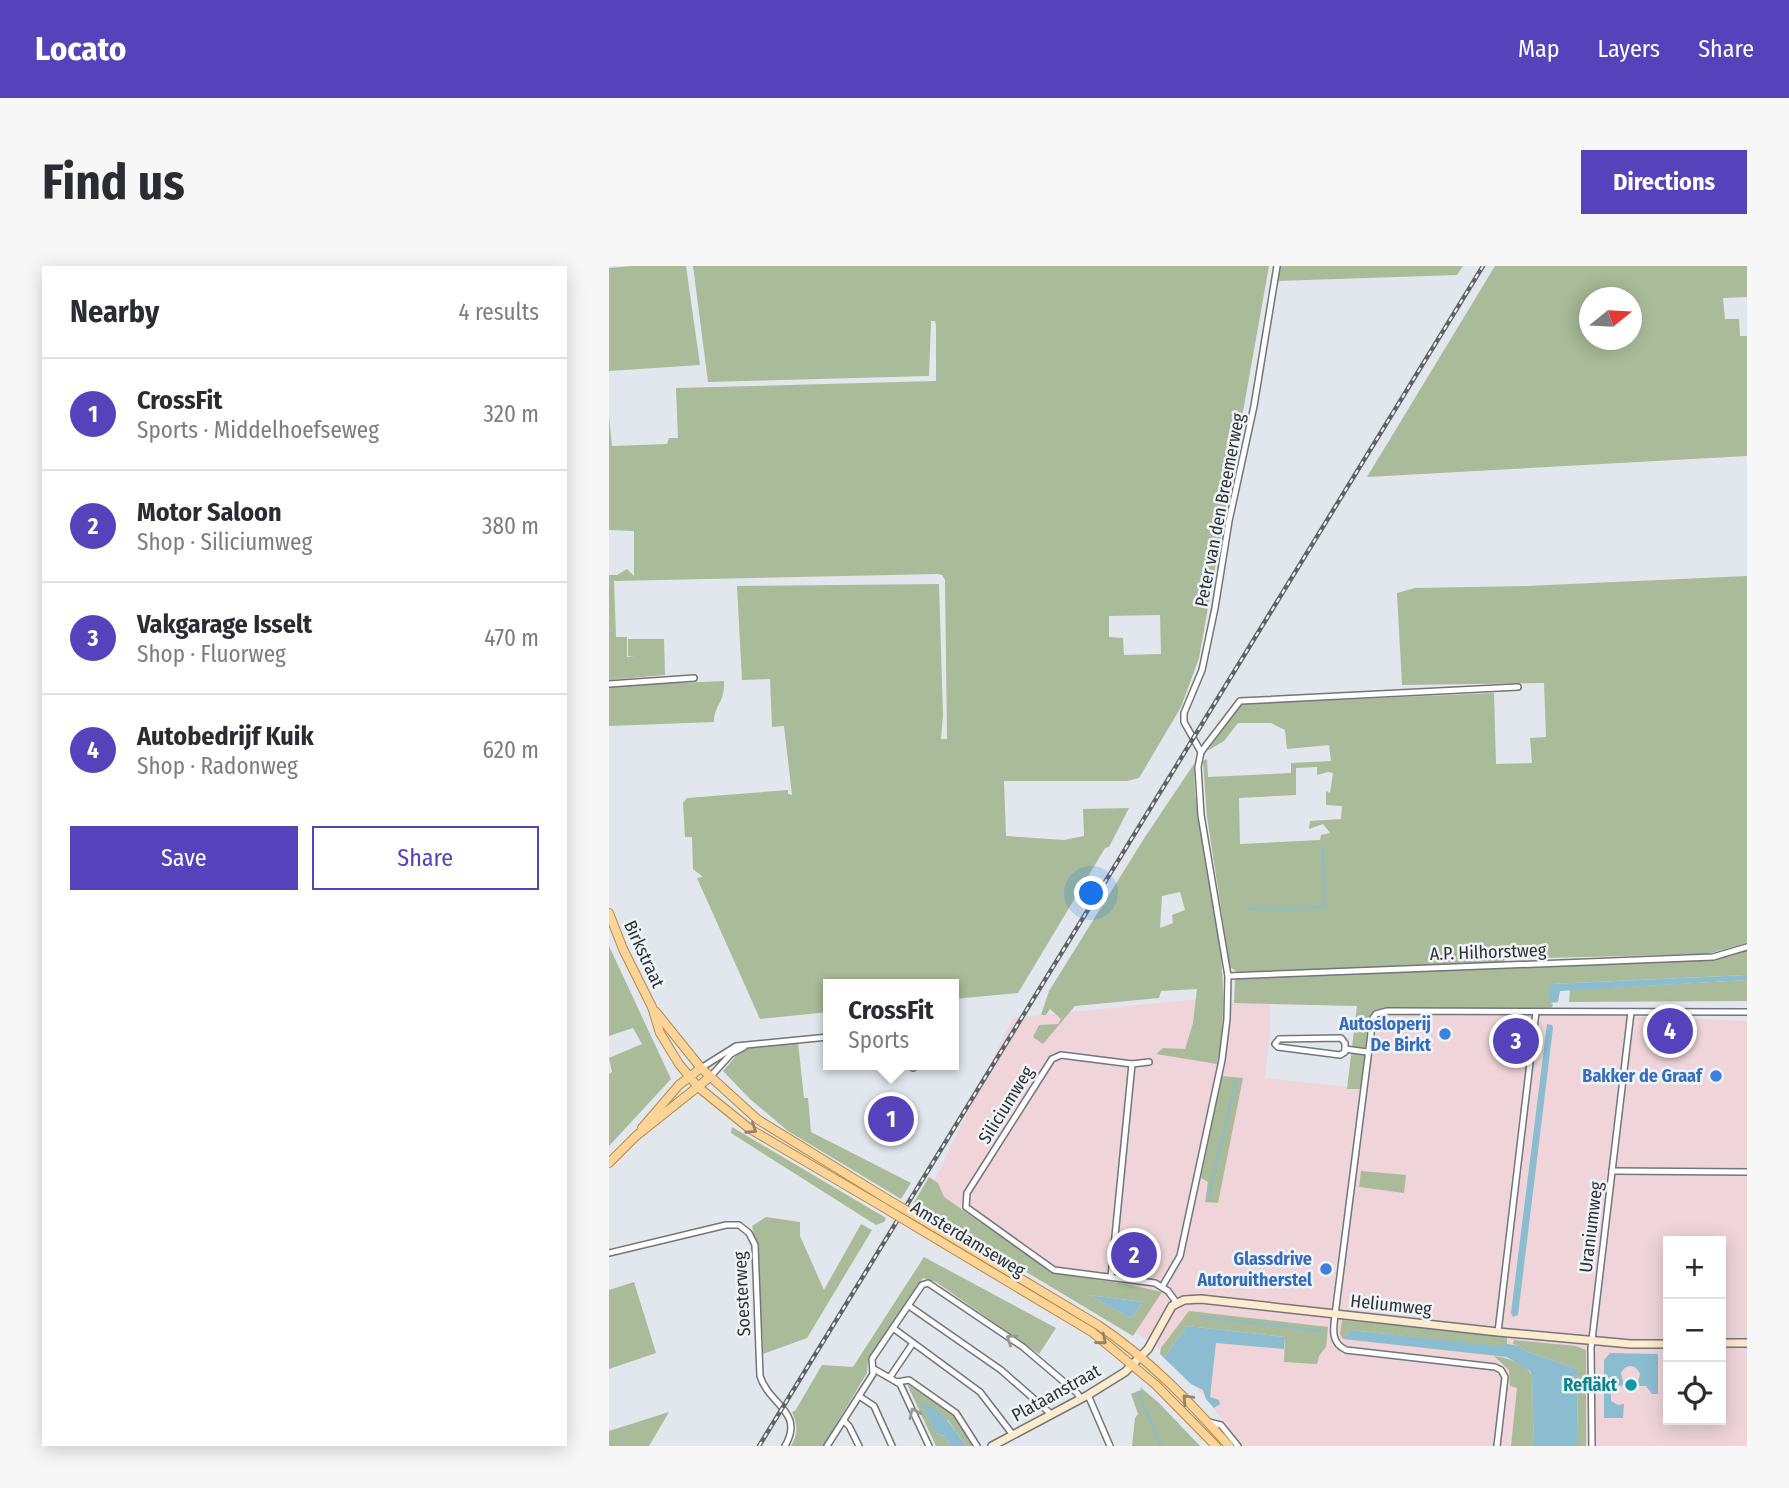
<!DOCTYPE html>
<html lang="en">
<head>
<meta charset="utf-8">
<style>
  :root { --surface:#fff; --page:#f7f7f7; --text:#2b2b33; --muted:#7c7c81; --line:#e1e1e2; --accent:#5643bb }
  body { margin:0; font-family:"Fira Sans Condensed",sans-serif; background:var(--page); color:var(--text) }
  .controls { position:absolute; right:21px; bottom:21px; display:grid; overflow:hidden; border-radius:0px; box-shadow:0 4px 18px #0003 }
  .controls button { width:63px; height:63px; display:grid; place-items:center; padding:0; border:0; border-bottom:2px solid var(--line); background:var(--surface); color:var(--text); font:35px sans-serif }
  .compass { position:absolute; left:970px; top:21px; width:63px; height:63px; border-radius:50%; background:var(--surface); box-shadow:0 4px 18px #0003; rotate:72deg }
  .you { position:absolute; left:483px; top:628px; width:24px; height:24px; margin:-18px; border:5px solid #fff; border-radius:50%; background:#1a73e8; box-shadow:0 0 0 10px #1a73e833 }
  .badge { display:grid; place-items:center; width:46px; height:46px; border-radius:50%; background:var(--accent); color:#fff; font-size:23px; font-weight:700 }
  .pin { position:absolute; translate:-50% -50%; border:4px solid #fff; box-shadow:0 2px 7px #0006 }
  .popup { position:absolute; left:214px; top:713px; width:136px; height:91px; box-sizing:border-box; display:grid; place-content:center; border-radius:0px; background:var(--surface); filter:drop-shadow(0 2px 5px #0005); font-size:23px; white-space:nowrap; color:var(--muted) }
  .popup b { font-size:26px; color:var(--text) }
  .popup::after { content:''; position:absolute; left:50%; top:100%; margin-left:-14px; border:14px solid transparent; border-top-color:var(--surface) }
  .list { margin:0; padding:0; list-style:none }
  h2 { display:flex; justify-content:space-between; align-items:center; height:91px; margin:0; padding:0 28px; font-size:30px }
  h2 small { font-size:23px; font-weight:400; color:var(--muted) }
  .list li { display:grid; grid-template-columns:46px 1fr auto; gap:21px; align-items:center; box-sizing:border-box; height:112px; padding:0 28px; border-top:2px solid var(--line) }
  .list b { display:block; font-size:26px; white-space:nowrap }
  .list p { margin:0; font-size:23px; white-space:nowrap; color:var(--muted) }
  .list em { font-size:23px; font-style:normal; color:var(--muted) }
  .actions { display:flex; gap:14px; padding:21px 28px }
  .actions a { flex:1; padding:16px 0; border:2px solid var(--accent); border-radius:0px; text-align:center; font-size:24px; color:var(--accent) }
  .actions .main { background:var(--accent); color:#fff }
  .icon { flex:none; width:38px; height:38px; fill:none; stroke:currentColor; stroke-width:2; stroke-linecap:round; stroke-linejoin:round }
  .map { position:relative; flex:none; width:1138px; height:1180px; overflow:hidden; border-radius:0px }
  header { display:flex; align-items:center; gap:42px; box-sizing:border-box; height:98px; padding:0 35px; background:var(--accent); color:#fff }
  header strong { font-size:33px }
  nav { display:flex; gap:38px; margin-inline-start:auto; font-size:24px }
  .intro { display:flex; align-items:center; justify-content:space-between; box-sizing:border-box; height:168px; padding:0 42px }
  h1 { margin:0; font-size:49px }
  .button { padding:18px 32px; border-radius:0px; background:var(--accent); color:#fff; font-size:24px; font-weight:700 }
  main { display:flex; gap:42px; padding:0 42px }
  aside { flex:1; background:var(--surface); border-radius:0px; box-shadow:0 4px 18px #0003 }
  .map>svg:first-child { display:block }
</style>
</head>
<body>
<header>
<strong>Locato</strong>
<nav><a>Map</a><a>Layers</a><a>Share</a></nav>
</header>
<div class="intro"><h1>Find us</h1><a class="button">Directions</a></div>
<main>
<aside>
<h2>Nearby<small>4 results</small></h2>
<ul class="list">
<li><span class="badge">1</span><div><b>CrossFit</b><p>Sports · Middelhoefseweg</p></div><em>320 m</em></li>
<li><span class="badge">2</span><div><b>Motor Saloon</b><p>Shop · Siliciumweg</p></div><em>380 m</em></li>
<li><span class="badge">3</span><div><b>Vakgarage Isselt</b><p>Shop · Fluorweg</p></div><em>470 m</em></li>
<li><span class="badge">4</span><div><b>Autobedrijf Kuik</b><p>Shop · Radonweg</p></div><em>620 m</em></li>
</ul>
<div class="actions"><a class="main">Save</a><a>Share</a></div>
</aside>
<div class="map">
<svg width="1138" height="1180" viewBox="0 0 1138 1180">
  <rect width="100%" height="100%" fill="#e1e7ec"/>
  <!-- industrial -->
  <path fill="#efd5d9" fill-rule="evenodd" d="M588,733L661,738V766L656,812L738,821L748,740L1138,755V1180H634L596,1131L553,1085L459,1017L318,930L404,752ZM1059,975H1112V1154H1059Z"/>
  <!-- green -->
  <g fill="#a9bb98" fill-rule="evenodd">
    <polygon points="24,0 77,0 91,99 0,105 0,2"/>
    <path d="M84,0H660L590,392L572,441L530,512L518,515H395L397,570L455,574L475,570L474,543L520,542L500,581L496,582L409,727L345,733V718H219V746L151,753L88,612L94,611L84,603L83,571H76L74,537L78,532L179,524V528L183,529L175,460L163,461L161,413L133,414L128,320L330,318L334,449L332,473H338L336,314L333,309L329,308L5,315L7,371H18V391H25L19,390V373H55L56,409L0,414V309H8L18,303L25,310V265L0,264V150L3,180L58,178L60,172H69L67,122L327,115V59L326,55H322L320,110L99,116ZM551,349L552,388L515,389L514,372L500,371V350Z"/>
    <polygon points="671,0 854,0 848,9 668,15"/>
    <path d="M886,0H1138V31L1114,32L1116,53H1130L1131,70H1138V190L758,211ZM981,32H1023V74H981Z"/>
    <path d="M1138,310V677L1098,688L897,693L893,697L628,706L621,701L598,551L594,495L598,493L599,511L682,507V497L722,495L720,479L678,483L676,464L662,457H629L615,475L598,485L633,438L885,427L887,498L923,497L921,472L937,471L935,417L793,419L788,327L806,322L917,320ZM708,501V509L719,506L724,507L721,527L717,525V539L733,540L732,553L701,555L700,563L714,558L721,567L712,569L711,574L631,578L630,532L687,529V502Z"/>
    <path d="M115,415C116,437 105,439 105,456L0,460V420Z"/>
    <path d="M585,498L586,528C600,615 626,711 608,798L547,788L554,782L576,783L584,757L588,723L552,725L550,732L466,740L434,778L424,771L430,759L449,758L452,753L441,743L437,749H432L440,725L536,571ZM571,626L576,644L563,649L564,657L551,662L553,630Z"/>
    <polygon points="0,680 62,813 0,880 0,808 3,806 0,792 33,778 24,762 0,770"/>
    <polygon points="1138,684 1138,709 942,718 941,737 944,738 942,743 772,743 762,747 760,753 751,823 738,823 748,740 625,737 626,713 629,712 1122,690"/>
    <polygon points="1138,714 1138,735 960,736 961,724"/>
    <polygon points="189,776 195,832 199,832 202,866 302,917 292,933 179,865 141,833 114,805 133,783"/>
    <polygon points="613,810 634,812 609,937 596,936 599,916 592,912"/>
    <polygon points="123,861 277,952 275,956 267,959 122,867"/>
    <polygon points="752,905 797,909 795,927 750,921"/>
    <path d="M320,911L329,917L335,931L444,1007L517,1018L553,1026L524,1070L304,938ZM480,1029L534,1036L522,1052Z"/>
    <polygon points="157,951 191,956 191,970 215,1024 252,958 263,964 198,1072 154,1088 150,993 143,960"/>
    <path d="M315,991L447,1062L430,1088L327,1016L314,1012L259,1093L258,1107L214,1180H182C189,1168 189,1159 183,1146L186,1145L213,1099L244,1101Z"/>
    <polygon points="25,1016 47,1087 0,1103 0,1024"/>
    <polygon points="580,1045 719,1061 717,1081 710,1090 708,1098 675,1096 676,1071 578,1060 555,1092 551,1088 552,1082"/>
    <polygon points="733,1054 898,1070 898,1078 893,1081 742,1064 734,1073 731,1068"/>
    <polygon points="905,1074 967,1080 977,1084 977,1180 969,1180 968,1103 916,1085 911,1080 904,1078"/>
    <path d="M885,1090C899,1092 915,1097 923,1109L925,1180H902L908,1122L901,1120L900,1104Z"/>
    <polygon points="298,1118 348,1151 366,1180 357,1180 339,1154 327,1167 335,1170 342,1180 327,1180"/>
    <polygon points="531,1121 550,1137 591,1180 523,1180 526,1152 529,1148 522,1128 532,1124"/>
    <polygon points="60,1146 40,1180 0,1180 0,1165"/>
  </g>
  <!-- water -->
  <g fill="#8bbcd0">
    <polygon points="1138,709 1138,714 951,725 949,736 941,737 940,730 942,718"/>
    <polygon points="938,758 943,759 944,762 909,1049 904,1051 902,1047"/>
    <polygon points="480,1029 534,1036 522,1052"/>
    <polygon points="578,1060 676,1071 675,1083 607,1077 601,1131 610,1134 611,1138 605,1142 597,1133 594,1124 582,1118 555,1092"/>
    <polygon points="742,1064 889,1080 898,1078 911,1080 916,1085 968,1103 969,1180 925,1180 923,1109 921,1105 898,1091 734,1073"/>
    <path d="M1001,1087L1049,1088V1128H1043L1037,1120H1028L1031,1108C1027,1098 1017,1097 1012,1107L1015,1120L1007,1119L1002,1124V1135L1009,1139L1015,1138L1014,1152H995V1094Z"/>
    <path d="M312,1137C333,1142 345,1163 357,1180H342L335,1170L327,1167Z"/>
  </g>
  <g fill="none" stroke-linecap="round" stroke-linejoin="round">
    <!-- stream -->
    <g stroke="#8bbcd0" stroke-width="2">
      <polyline points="637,643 715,641 714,582"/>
      <polyline points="600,930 627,814"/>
      <polyline points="592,1051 713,1065"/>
      <polyline points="529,1126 552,1180"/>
    </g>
    <!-- street casing -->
    <g stroke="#71767a" stroke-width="8">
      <g id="street">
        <polyline points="0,418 85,412"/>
        <polyline points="592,486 631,435 909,421"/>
        <polyline points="619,710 1104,691 1138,681"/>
        <polygon points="732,772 736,777 736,786 731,789 669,781 666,778 670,773"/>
        <polyline points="736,783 758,786"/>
        <polyline points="523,798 540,796"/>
        <polyline points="303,799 304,802"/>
        <polyline points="92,802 127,780 219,771"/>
        <polyline points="101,811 122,788 135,781"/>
        <polyline points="1003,905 1138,906"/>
        <path d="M0,987L117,959H130L140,967L146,979L151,1110C160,1139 196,1146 176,1180"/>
        <polyline points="502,1011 523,798 452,789 443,793 358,927 357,941 445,1004 546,1017 559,1025 567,1036"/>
        <polyline points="553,1021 571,990 613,794 618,753 619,710 592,549 589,501 592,486 575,456 575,447 593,404 606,342 620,255 645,140 668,0"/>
        <polyline points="300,1040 392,1104 442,1148"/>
        <polyline points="284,1062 371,1126 404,1169"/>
        <polyline points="889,1066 927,746"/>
        <polyline points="265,1103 291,1118 320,1180"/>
        <polyline points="281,1111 304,1077"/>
        <polyline points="288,1116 300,1114 347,1147 368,1180"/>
        <polyline points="479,1129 501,1180"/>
        <polyline points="250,1130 265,1140 283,1180"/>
        <polyline points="235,1155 240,1160 250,1180"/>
        <polyline points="599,1156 612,1159 629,1180"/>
        <polyline points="218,1180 264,1108 263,1093 313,1019 319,1017 414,1081 468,1127 472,1133"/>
        <path d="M888,1180L896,1111L892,1104L886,1101L737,1084C722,1077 724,1064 726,1049L764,752L767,748L778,745L1138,746"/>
        <polyline points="983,1180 982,1082 1022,746"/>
      </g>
    </g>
    <!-- secondary casing -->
    <g stroke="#71767a" stroke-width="10">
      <g id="secondary">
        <polyline points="1112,1077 1138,1077"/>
        <polyline points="383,1180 479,1129 516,1106 539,1083 563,1040 575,1034 592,1033 889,1066 1022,1078 1059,1078"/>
      </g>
    </g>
    <!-- primary casing -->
    <g stroke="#b48948" stroke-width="10">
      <g id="primary">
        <polyline points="0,647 14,683 43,741 51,767 70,798 89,821 141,863 274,941"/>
        <polyline points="47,746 92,802 148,853 278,933"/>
        <polyline points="33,862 70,819 92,802"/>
        <polyline points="0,897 27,870 101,811"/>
        <path d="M314,954L489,1059C540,1093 580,1135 620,1180"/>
        <polyline points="309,962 483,1066 547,1119 607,1180"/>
      </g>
    </g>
    <!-- street -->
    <use href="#street" stroke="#fff" stroke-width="5"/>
    <!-- secondary -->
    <use href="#secondary" stroke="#feeacc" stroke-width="7"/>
    <!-- primary -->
    <use href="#primary" stroke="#fdd498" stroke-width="8"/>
    <!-- rail casing -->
    <g stroke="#5f6265" stroke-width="4.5">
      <polyline id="rail" points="150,1180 874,0"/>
    </g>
    <!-- rail -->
    <use href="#rail" stroke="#eff4f9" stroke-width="2" stroke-dasharray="5" stroke-linecap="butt"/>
    <!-- primary-bridge casing -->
    <g stroke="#b48948" stroke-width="10" stroke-linecap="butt">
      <g id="primary-bridge">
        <polyline points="278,933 314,954"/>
        <polyline points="274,941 309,962"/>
      </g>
    </g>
    <!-- primary-bridge -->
    <use href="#primary-bridge" stroke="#fdd498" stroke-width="8"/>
  </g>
  <!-- one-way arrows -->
  <defs><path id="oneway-chevron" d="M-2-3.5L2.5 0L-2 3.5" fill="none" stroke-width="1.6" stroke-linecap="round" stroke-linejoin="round" transform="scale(1.75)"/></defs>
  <g stroke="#968266">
    <use href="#oneway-chevron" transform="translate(143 863) rotate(33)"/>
    <use href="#oneway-chevron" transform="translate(493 1074) rotate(39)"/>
    <use href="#oneway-chevron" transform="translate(578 1133) rotate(-134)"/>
  </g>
  <g stroke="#979899">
    <use href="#oneway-chevron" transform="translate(402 1073) rotate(-146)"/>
    <use href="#oneway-chevron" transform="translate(305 1147) rotate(-115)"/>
  </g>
  <!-- markers -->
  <g fill="#3f7fe0" stroke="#eff4f9" stroke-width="2.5">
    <circle cx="836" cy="768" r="7"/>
    <circle cx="1107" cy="810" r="7"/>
    <circle cx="717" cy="1003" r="7"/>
  </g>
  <circle fill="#0f9aa8" stroke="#eff4f9" stroke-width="2.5" cx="1022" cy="1119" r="7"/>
  <g text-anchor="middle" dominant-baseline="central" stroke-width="5" stroke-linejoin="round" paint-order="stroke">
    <!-- street labels -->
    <g font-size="18" fill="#2f3133" stroke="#eff4f9">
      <text transform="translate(611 244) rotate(-79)">Peter van den Breemerweg</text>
      <text transform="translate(879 686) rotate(-2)">A.P. Hilhorstweg</text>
      <text transform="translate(35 688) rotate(65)">Birkstraat</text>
      <text transform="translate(397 839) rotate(-58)">Siliciumweg</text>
      <text transform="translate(982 961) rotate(-83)">Uraniumweg</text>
      <text transform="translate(359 973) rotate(31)">Amsterdamseweg</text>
      <text transform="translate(133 1028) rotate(-93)">Soesterweg</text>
      <text transform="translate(782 1039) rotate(6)">Heliumweg</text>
      <text transform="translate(447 1127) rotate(-29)">Plataanstraat</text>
    </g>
    <!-- shop labels -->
    <g font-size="18" font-weight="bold" fill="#366cbe" stroke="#eff4f9" text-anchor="end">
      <text x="822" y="758">Autosloperij<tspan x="822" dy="21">De Birkt</tspan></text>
      <text x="1093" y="810">Bakker de Graaf</text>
      <text x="703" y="993">Glassdrive<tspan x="703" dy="21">Autoruitherstel</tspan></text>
    </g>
    <!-- culture labels -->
    <g font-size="18" font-weight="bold" fill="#0d838f" stroke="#eff4f9" text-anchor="end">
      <text x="1008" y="1119">Refläkt</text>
    </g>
  </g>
</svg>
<div class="controls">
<button>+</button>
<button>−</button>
<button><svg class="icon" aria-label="locate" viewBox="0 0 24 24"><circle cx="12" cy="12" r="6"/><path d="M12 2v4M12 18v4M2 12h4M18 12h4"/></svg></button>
</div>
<svg class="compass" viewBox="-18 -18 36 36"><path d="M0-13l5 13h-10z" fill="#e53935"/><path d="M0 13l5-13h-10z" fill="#7c7c81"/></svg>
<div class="you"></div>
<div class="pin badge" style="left:282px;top:853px">1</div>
<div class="popup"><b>CrossFit</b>Sports</div>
<div class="pin badge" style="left:525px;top:989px">2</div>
<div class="pin badge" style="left:907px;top:775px">3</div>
<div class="pin badge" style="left:1061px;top:765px">4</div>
</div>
</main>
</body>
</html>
